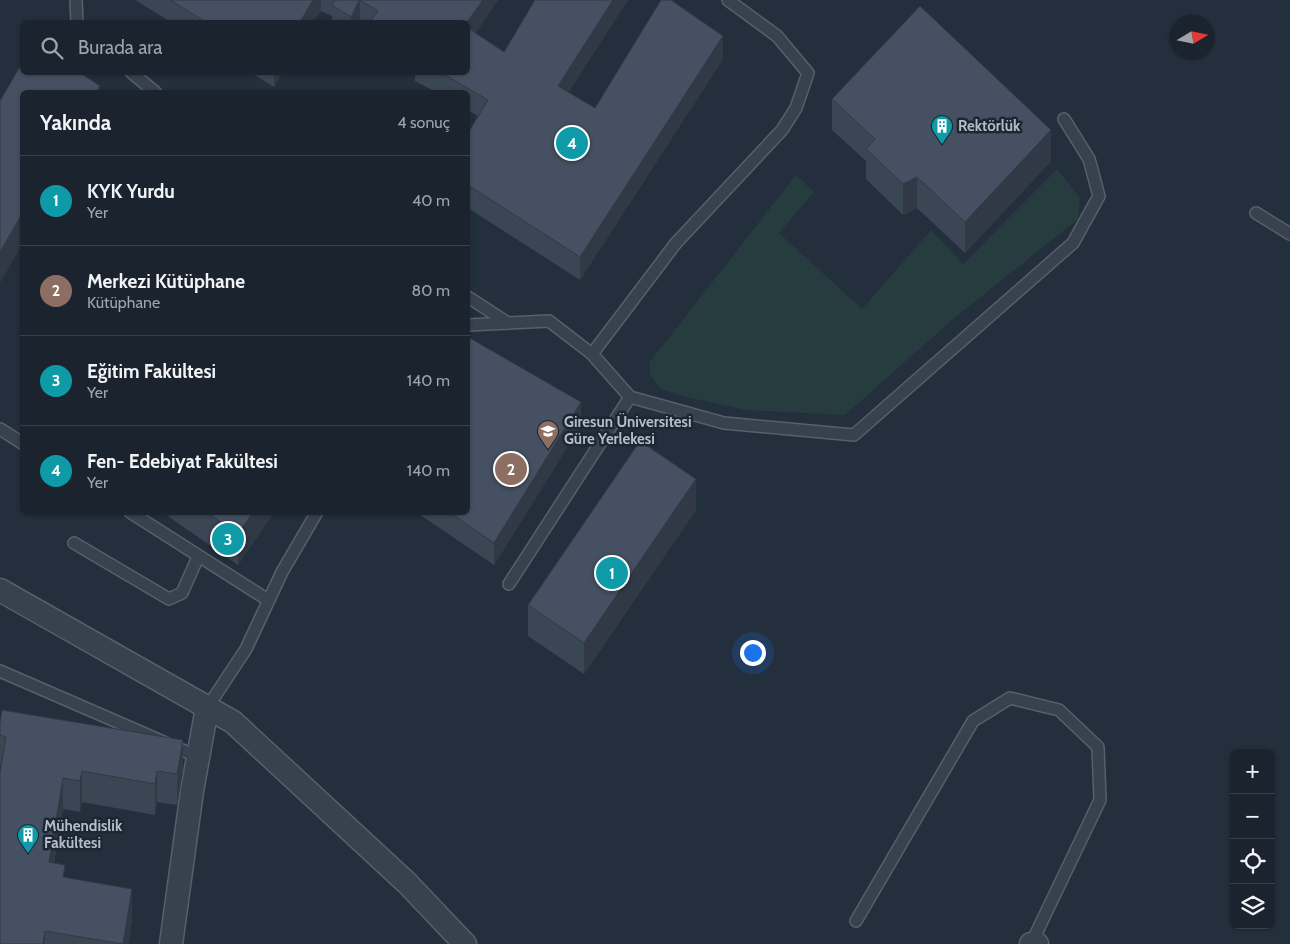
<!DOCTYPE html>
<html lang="tr">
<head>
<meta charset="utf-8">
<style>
  :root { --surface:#1b232e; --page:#282f3a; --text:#f1f3f6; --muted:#a0a4aa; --line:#39404a; --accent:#d93025 }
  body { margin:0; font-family:Cabin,sans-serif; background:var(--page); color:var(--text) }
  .controls { position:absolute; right:15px; bottom:15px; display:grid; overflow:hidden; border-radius:8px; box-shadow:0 1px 4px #0004 }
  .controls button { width:45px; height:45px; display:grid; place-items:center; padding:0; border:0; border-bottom:1px solid var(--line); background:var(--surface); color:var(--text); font:25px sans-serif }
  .compass { position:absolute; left:1170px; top:15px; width:45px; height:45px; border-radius:50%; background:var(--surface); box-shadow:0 1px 4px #0004; rotate:80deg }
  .you { position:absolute; left:752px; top:652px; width:18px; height:18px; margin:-12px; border:4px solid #fff; border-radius:50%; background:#1a73e8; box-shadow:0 0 0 8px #1a73e833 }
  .badge { display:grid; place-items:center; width:32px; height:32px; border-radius:50%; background:var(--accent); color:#fff; font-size:16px; font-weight:700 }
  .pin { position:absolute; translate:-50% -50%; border:2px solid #fff; box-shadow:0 1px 5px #0006 }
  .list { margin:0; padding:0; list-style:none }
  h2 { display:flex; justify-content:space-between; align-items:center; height:65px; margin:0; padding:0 20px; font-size:21px }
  h2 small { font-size:16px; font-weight:400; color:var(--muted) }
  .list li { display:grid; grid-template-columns:32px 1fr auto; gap:15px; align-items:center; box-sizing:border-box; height:90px; padding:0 20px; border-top:1px solid var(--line) }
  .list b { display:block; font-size:19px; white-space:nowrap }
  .list p { margin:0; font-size:16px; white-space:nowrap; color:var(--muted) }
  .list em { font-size:16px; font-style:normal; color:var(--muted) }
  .icon { flex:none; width:28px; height:28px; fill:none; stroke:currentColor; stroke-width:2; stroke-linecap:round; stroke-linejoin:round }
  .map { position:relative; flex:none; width:1290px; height:944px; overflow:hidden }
  .search { position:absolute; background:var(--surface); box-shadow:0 1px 4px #0004; left:20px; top:20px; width:450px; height:55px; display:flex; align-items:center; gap:12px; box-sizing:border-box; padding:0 18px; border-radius:8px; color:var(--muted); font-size:19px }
  .panel { position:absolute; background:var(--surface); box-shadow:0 1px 4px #0004; left:20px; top:90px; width:450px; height:425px; border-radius:8px }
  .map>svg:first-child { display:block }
</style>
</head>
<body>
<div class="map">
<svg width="1290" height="944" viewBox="0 0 1290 944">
  <rect width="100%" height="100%" fill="#242f3e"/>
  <!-- grass -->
  <polygon fill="#263c3f" points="1057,169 1080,198 1078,219 952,320 845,415 746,410 682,396 661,389 650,375 649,363 796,175 814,192 779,233 862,309 931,230 963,264"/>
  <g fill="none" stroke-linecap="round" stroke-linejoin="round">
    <!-- service casing -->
    <g stroke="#565f6c" stroke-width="14">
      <g id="service">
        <polyline points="76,0 77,22"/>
        <polyline points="131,72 155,92"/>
        <polyline points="1256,213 1290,234"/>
        <polyline points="468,297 508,323"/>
        <polyline points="468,325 549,321 592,354 676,243 782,130 796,108 808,73 777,36 728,0"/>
        <polyline points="592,354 630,397 724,423 854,435 1073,243 1099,196 1089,159 1064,119"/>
        <polyline points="0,429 22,443"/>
        <polyline points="130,512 268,600"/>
        <polyline points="74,543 169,599 182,593 198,557"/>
        <polyline points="509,584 630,397"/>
        <polyline points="0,671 198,757"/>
        <polyline points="207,708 246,649 282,572 317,512"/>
        <polyline points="856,921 973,721 1010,698 1059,710 1098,747 1100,800 1032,942"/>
      </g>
    </g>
    <!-- minor casing -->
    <g stroke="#565f6c" stroke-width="25">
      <g id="minor">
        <polyline points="0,590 233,722 407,883 465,944"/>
        <polyline points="171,944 192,791 207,708"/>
        <polyline points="1031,944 1037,944"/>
      </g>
    </g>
    <!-- service -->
    <use href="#service" stroke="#38414e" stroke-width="11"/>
    <!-- minor -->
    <use href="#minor" stroke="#38414e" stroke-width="22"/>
  </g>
  <!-- wall -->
  <g fill="#3b4654">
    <polygon points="135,0 498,0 475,33 504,52 535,0 628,0 568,92 595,108 723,59 580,280 468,208 468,133 478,116 468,110 468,92 436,92 415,81 415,72 468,72 468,22 332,22 332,16 321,11 313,22 171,22"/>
    <polygon points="250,72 283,72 274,87"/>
    <polygon points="832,99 1051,161 965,253 917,208 903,215 866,179 866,161 832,130"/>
    <polygon points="581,425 494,565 416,512 468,512"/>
    <polygon points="696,510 584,674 528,636 528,605"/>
    <polygon points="162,512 274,512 238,565"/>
    <polygon points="0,723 183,771 177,805 157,802 155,815 82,802 80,812 63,809 54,863 65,877 132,920 128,944 0,944 1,766 0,766"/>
  </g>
  <!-- shaded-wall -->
  <g fill="#303945">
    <polygon points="313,0 321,0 321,11 313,22 300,22"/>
    <polygon points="360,0 360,22 351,22 351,17"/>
    <polygon points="483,0 498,0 468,45 467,22"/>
    <polygon points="613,0 628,0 558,109 558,86"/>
    <polygon points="723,36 723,59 580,280 580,257"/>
    <polygon points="274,72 283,72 274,87"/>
    <polygon points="100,86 100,92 96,92"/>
    <polygon points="1051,130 1051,161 965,253 965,222"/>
    <polygon points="917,177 917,208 903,215 903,184"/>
    <polygon points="22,214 22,245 0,283 0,252"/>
    <polygon points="581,402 581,425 494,565 494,543"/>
    <polygon points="696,479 696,510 584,674 584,643"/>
    <polygon points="253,512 274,512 238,565 238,534"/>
    <polygon points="183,740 183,771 177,805 177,774"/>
    <polygon points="82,771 82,802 80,812 80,781"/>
    <polygon points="157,771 157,802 155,815 155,784"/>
    <polygon points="63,778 63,809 49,893 49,862"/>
    <polygon points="132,889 132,920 128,944 123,944"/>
    <polygon points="45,931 45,944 43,944"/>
  </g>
  <!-- building -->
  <g fill="#455162" stroke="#303945">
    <polygon points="170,0 313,0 300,22 206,22"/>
    <polygon points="335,0 359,0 351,17 332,5"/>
    <polygon points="360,0 483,0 467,22 370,22 378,11"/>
    <polygon points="535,0 613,0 558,86 595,108 661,0 671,0 723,36 580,257 468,185 468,133 488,100 440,72 468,72 468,28 504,52"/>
    <polygon points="920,6 1051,130 965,222 917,177 903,184 866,149 875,139 832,99"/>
    <polygon points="22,63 22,72 79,72 100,86 96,92 22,92 22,214 0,252 0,101"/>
    <polygon points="468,337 581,402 494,543 449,512 468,512"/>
    <polygon points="640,441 696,479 584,643 528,605"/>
    <polygon points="206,512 253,512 238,534"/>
    <polygon points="2,710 183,740 177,774 157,771 155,784 82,771 80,781 63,778 49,862 65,865 63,877 132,889 123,944 45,931 43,944 0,944 0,773 6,737 0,735 0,723"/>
  </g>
  <!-- icons -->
  <defs>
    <g id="building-pin" transform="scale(1.125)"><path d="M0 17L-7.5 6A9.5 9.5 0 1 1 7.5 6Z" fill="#0f9aa8" stroke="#1d2633"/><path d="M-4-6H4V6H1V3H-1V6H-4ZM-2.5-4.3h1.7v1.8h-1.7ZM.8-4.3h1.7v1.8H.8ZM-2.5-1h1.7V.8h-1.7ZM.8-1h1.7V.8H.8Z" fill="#fff"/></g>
    <g id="university-pin" transform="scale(1.125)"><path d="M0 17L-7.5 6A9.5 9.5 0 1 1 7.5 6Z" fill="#8d6e63" stroke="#1d2633"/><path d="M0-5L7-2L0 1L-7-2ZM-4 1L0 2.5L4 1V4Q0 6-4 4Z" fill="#fff"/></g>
  </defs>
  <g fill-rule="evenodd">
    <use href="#building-pin" x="942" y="126"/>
    <use href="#university-pin" x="548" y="431"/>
    <use href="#building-pin" x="28" y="835"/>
  </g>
  <g text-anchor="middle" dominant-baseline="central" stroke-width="5" stroke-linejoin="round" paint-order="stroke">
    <!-- poi labels -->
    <g font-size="15" font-weight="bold" fill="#b4bcc9" stroke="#1d2633" text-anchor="start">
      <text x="958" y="126">Rektörlük</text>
      <text x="564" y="422">Giresun Üniversitesi<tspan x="564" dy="17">Güre Yerlekesi</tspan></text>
      <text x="44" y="826">Mühendislik<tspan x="44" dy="17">Fakültesi</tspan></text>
    </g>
  </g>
</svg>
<div class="controls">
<button>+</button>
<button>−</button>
<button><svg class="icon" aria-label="locate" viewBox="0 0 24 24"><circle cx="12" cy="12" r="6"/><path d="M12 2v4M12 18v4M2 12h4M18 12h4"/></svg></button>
<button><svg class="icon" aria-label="layers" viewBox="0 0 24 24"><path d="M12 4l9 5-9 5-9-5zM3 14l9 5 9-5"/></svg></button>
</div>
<svg class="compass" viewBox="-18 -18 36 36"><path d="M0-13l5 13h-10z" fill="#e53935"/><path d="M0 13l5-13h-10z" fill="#a0a4aa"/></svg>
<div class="you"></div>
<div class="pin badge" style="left:612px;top:573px;background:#0f9aa8">1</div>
<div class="pin badge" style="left:511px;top:469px;background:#8d6e63">2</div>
<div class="pin badge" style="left:228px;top:539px;background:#0f9aa8">3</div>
<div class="pin badge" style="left:572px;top:143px;background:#0f9aa8">4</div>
<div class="search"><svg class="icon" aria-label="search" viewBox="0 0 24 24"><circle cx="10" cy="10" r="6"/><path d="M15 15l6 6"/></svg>Burada ara</div>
<section class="panel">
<h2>Yakında<small>4 sonuç</small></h2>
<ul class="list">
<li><span class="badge" style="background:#0f9aa8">1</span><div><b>KYK Yurdu</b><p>Yer</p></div><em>40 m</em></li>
<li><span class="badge" style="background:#8d6e63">2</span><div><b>Merkezi Kütüphane</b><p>Kütüphane</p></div><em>80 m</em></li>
<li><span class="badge" style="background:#0f9aa8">3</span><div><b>Eğitim Fakültesi</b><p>Yer</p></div><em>140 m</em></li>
<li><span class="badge" style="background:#0f9aa8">4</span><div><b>Fen- Edebiyat Fakültesi</b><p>Yer</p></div><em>140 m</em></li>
</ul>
</section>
</div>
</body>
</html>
